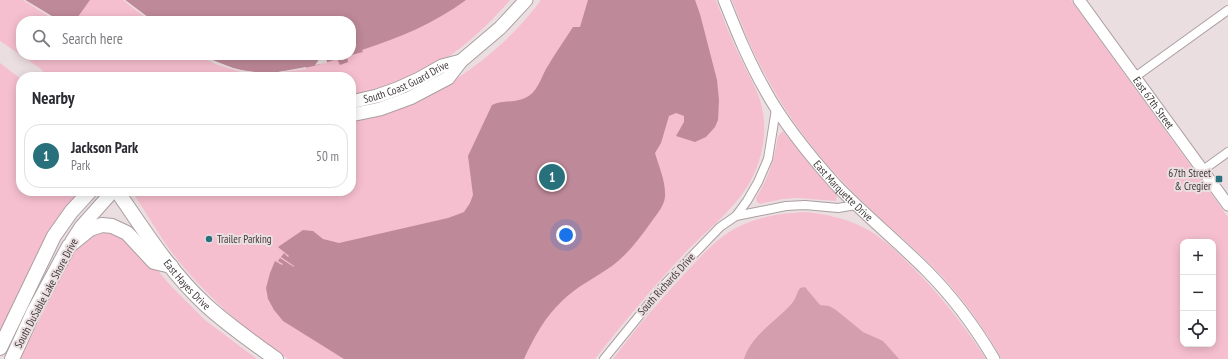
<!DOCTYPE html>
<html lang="en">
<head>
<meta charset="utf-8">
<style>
  :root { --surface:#fff; --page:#f2f2f3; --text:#2b2b33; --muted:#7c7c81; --line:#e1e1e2; --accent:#28707c }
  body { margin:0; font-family:"PT Sans Narrow",sans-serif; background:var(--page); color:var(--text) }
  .controls { position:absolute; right:12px; bottom:12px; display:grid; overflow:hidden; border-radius:8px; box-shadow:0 2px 10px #0003 }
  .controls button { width:36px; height:36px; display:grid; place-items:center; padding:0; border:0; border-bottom:1px solid var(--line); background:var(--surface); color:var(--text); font:20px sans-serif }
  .you { position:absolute; left:566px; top:235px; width:14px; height:14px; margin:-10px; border:3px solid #fff; border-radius:50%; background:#1a73e8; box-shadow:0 0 0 6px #1a73e833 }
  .badge { display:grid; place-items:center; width:26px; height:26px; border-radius:50%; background:var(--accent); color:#fff; font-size:13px; font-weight:700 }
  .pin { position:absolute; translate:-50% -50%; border:2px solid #fff; box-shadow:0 1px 4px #0006 }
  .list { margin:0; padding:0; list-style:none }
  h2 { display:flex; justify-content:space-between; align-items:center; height:52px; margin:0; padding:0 16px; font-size:17px }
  h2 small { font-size:13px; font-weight:400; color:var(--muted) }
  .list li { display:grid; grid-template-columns:26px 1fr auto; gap:12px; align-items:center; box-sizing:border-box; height:64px; margin:0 8px 8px; padding:0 8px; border:1px solid var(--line); border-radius:16px }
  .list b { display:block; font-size:15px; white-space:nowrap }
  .list p { margin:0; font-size:13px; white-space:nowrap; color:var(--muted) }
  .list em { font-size:13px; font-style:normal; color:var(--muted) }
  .icon { flex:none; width:22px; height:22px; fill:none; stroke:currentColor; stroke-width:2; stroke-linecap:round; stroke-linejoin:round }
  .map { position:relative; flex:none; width:1228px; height:359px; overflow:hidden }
  .search { position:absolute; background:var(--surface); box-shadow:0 2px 10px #0003; left:16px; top:16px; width:340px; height:44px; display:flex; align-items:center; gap:10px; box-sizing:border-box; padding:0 14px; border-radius:16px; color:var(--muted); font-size:15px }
  .panel { position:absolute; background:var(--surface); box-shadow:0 2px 10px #0003; left:16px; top:72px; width:340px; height:124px; border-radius:16px }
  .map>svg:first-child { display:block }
</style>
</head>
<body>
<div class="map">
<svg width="1228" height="359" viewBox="0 0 1228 359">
  <rect width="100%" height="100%" fill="#ebdee1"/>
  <!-- green -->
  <g fill="#f6bfcf" fill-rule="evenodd">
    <path d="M0,0H25L60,21H21V55H351V21H75L90,0H510C487,27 448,63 415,76C394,85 372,91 351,98V77H47L41,69L0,41Z"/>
    <path d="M541,0H716C724,21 732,41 742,61C749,76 759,92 762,108C768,132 762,160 750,182C735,209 707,230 685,253C653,287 624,322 595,359H288C251,335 209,298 181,264C164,244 151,220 136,198L133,191H351V120L448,84C484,62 516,34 541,0Z"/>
    <path d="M732,0H1071L1228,217V359H1002C982,325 958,291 929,263C907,241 882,221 860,199C827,167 793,126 771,85C755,58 743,29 732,0ZM1183,242H1213V344H1183Z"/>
    <polygon points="0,63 21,79 21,191 81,191 0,334"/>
    <path d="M783,131L810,165L837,196L836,201L798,198L783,199L760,204L757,202L756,198C769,177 774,160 778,136Z"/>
    <path d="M806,212C824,214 840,217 856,224C875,232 889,244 903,258C935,288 962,322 986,359H613C636,328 661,299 688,270C703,254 718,237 738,227C760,216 782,213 806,212Z"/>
    <polygon points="115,229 153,265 171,286 205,320 257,359 20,359 63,272 83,239 88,234"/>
  </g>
  <!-- forest -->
  <path fill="#d59eae" d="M805,287L820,305L829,306L836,310L863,332L883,341L899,359H744C751,335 777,321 793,302C796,298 797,292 800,288Z"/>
  <!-- water -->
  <g fill="#be8998">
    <polygon points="25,0 90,0 75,21 60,21"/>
    <path d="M125,0H466C435,23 399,38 362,50L363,52L347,56L348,62L340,65L337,59C305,70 265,78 233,68C222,65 212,60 202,55H351V21H153Z"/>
    <path d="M588,0H695L700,14L717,80L719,100L718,120L715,127L706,137L695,142L676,136L684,122V116L676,113L669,116L661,143L655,153C659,167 666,182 665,197C664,206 657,214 652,221C640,238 628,254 612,266C595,278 577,286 562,301C545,317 534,337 524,359H344L283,321L274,310L268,299L266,288L270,273L275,261L282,265L283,264L278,261L280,258L294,267V266L281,257L284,253L288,257L289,256L278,247L303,230L313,231L323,239L339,243L448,218L464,212L470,203L473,195L468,156L492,105C502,100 515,103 525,98C537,93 540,80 546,69C554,55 564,41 573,27H580Z"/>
  </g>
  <!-- pier -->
  <g fill="#ebdee1">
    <polygon points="23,0 25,0 60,21 56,21"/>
    <polygon points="123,0 125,0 153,21 150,21"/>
    <polygon points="200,55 233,68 241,70 255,72 278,72 306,67 306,69 269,74 241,72 215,64 202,57"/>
    <polygon points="322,55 326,55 327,63 315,65"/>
  </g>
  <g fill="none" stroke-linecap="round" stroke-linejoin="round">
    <!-- street casing -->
    <g stroke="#ab9fa2" stroke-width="10">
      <g id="street">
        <polyline points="1135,77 1228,10"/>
        <polyline points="1203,170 1228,152"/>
        <polyline points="736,216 786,206 805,205 838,208 856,205"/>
        <polyline points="604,359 665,284 720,227 736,216 747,201 758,182 768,159 776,109"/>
      </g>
    </g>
    <!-- secondary casing -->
    <g stroke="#ab9fa2" stroke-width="13">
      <g id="secondary">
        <path id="s1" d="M724,0C736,30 748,60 764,88C782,122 810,156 836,185C865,215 897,241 926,270C953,297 975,327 994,359"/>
        <path id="s2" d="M1079,0L1228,205"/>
      </g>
    </g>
    <!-- primary casing -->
    <g stroke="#ab9fa2" stroke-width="15">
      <g id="primary">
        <path id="s3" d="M351,102L377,96L397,89L419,79L442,66L461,61"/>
        <polyline points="351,115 380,109 410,98 448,78 461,61 500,28 526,0"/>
        <polyline points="72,241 81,227 113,191"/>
      </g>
    </g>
    <!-- highway casing -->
    <g stroke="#ab9fa2" stroke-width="16">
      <g id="highway">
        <path id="s4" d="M117,191C144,230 170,272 206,305C228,325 252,342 276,359"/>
        <polyline points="0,348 54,236 71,212 90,191"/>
        <polyline points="12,359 34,311 69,246 90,229 102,225 112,226 127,233 154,262 171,266"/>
      </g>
    </g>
    <!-- street -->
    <use href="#street" stroke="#fff" stroke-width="8"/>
    <!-- secondary -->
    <use href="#secondary" stroke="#fff" stroke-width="11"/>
    <!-- primary -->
    <use href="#primary" stroke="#fff" stroke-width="13"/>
    <!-- highway -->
    <use href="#highway" stroke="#fff" stroke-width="14"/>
  </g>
  <!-- markers -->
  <g fill="#28707c" stroke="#ebdee1" stroke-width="1.5">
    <rect x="1215" y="175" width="8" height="8" rx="2"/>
    <circle cx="209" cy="239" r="4"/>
  </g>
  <g text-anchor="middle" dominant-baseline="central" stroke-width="4" stroke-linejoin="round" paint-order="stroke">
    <!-- street labels -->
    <g font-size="11" fill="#403b3c" stroke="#ebdee1">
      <text stroke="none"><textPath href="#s3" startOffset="59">South Coast Guard Drive</textPath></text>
      <text stroke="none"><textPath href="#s2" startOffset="127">East 67th Street</textPath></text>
      <text stroke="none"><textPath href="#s1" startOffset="227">East Marquette Drive</textPath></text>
      <text stroke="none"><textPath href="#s4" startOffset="117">East Hayes Drive</textPath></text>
      <text transform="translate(666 284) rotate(-48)">South Richards Drive</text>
      <text transform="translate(46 293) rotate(-62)">South DuSable Lake Shore Drive</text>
    </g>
    <!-- poi labels -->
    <g font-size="11" fill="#403b3c" stroke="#ebdee1" text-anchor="end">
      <text x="1211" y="173">67th Street<tspan x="1211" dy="13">&amp; Cregier</tspan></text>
      <text x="217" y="239" text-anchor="start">Trailer Parking</text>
    </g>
  </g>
</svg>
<div class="controls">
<button>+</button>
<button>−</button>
<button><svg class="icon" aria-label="locate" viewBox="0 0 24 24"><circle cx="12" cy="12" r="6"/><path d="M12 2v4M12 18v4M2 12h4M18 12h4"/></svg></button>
</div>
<div class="you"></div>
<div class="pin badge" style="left:552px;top:177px">1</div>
<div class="search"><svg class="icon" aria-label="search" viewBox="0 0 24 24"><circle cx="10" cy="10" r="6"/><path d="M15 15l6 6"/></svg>Search here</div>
<section class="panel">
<h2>Nearby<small></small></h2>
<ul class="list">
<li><span class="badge">1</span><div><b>Jackson Park</b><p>Park</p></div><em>50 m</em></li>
</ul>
</section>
</div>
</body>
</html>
